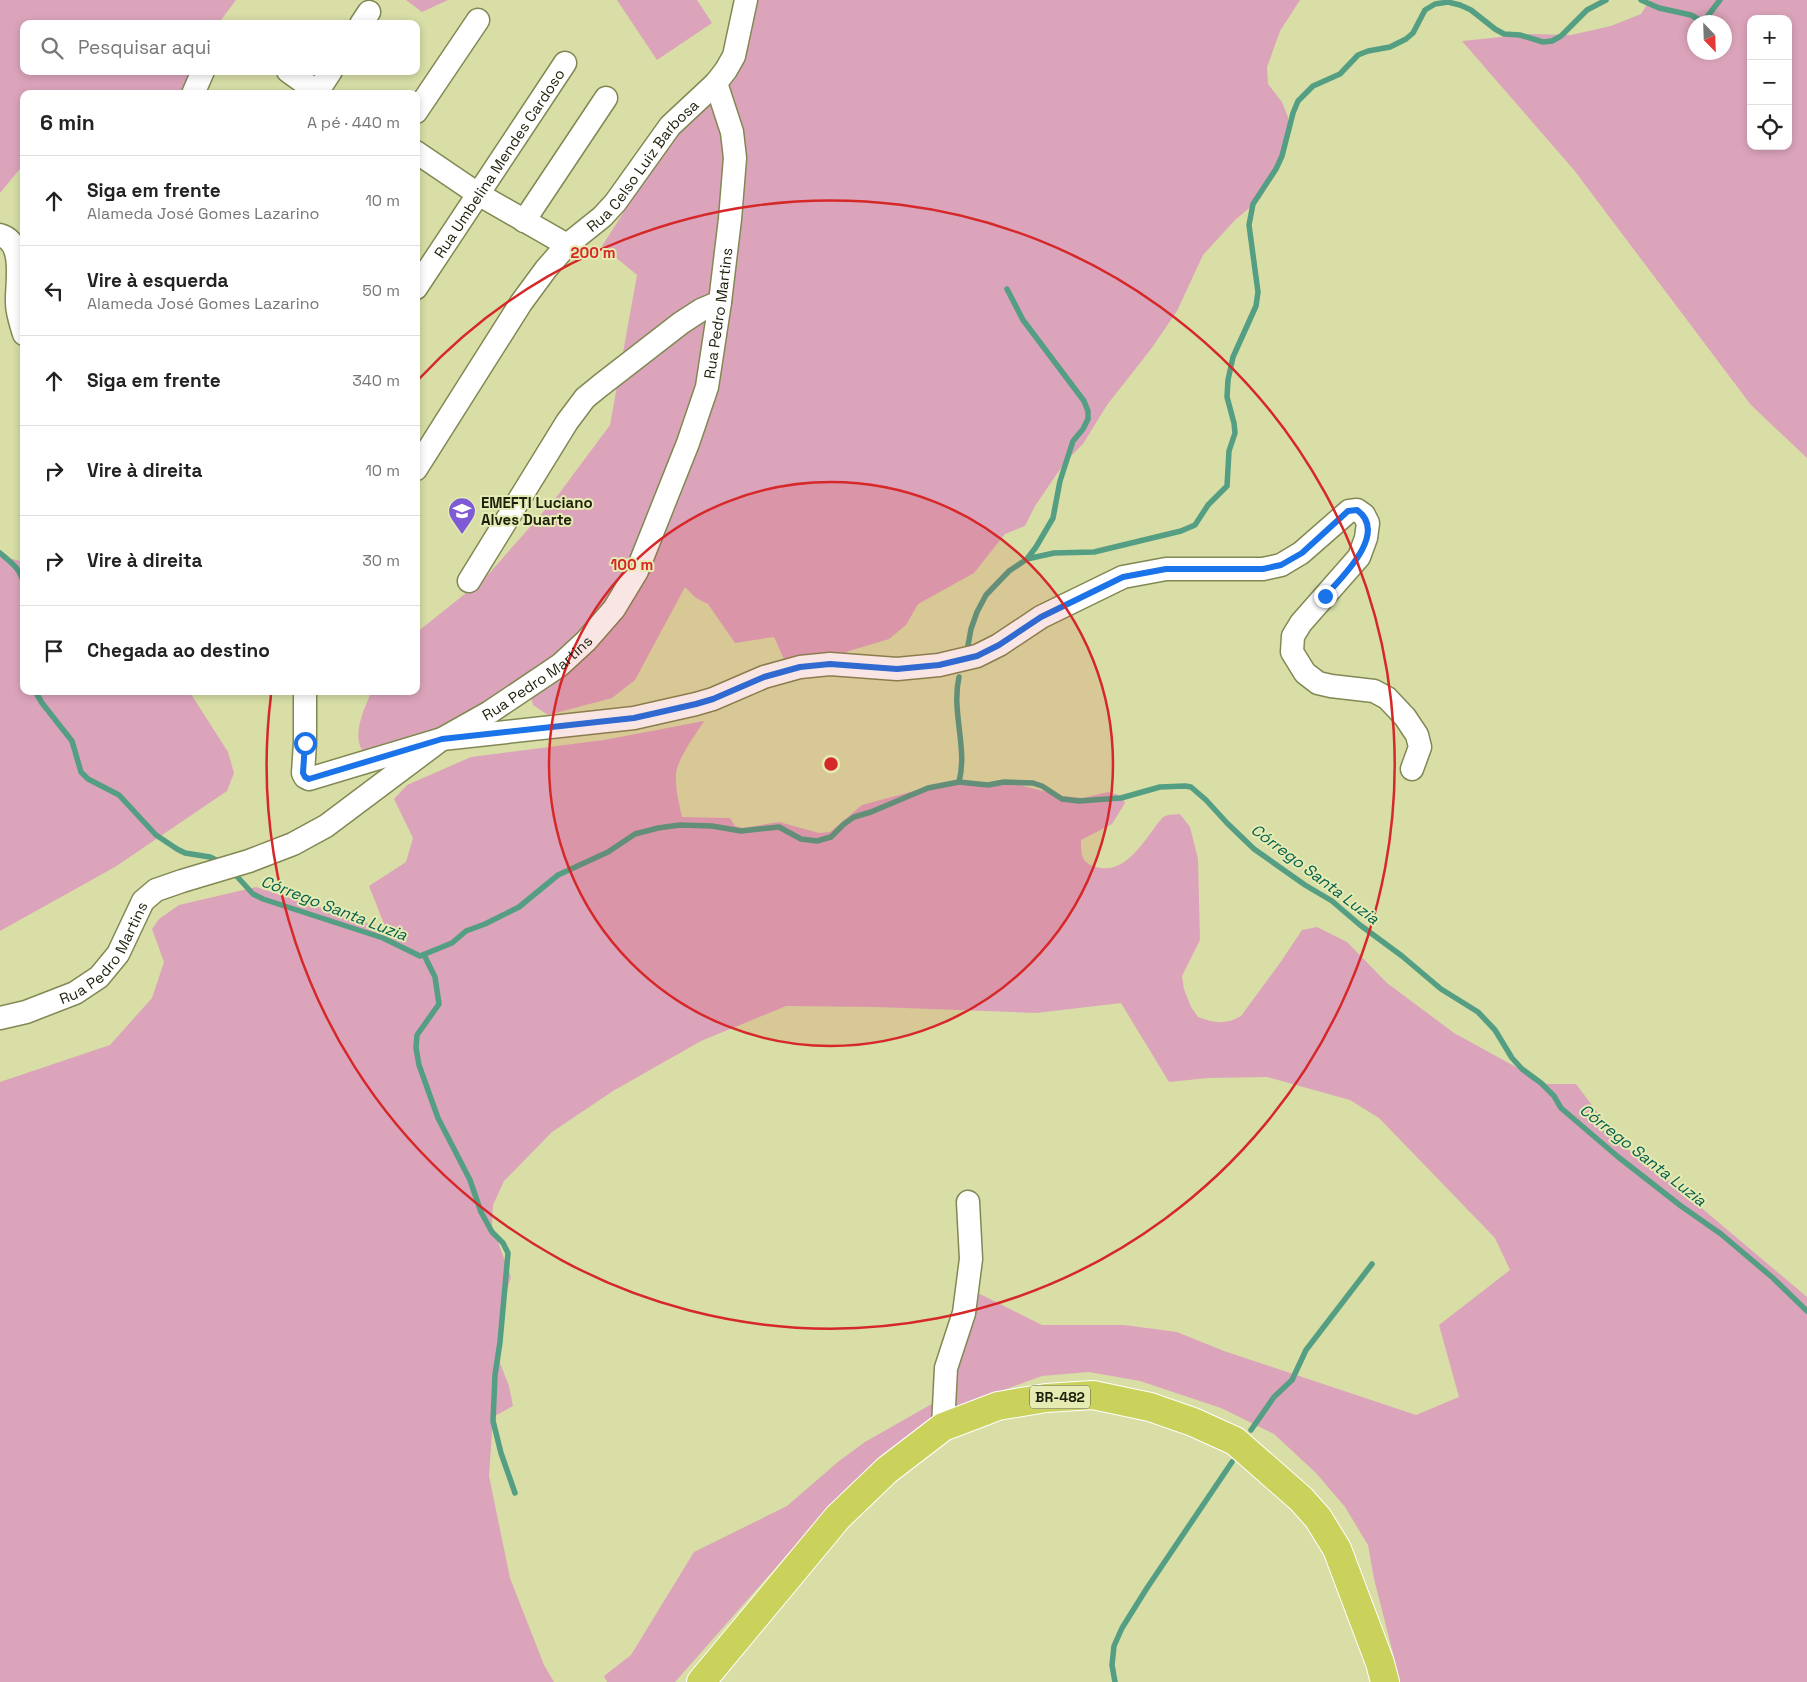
<!DOCTYPE html>
<html lang="pt">
<head>
<meta charset="utf-8">
<style>
  :root { --surface:#fff; --page:#f2f2f2; --text:#222; --muted:#767676; --line:#e0e0e0 }
  body { margin:0; font-family:"Space Grotesk",sans-serif; background:var(--page); color:var(--text) }
  .controls { position:absolute; right:15px; top:15px; display:grid; overflow:hidden; border-radius:10px; box-shadow:0 2px 8px #0003 }
  .controls button { width:45px; height:45px; display:grid; place-items:center; padding:0; border:0; border-bottom:1px solid var(--line); background:var(--surface); color:var(--text); font:25px sans-serif }
  .compass { position:absolute; left:1687px; top:15px; width:45px; height:45px; border-radius:50%; background:var(--surface); box-shadow:0 2px 8px #0003; rotate:157deg }
  .stop { position:absolute; width:15px; height:15px; margin:-11px; border:4px solid #1a73e8; border-radius:50%; background:#fff }
  .stop.end { background:#1a73e8; border-color:#fff; box-shadow:0 1px 5px #0008 }
  .list { margin:0; padding:0; list-style:none }
  h2 { display:flex; justify-content:space-between; align-items:center; height:65px; margin:0; padding:0 20px; font-size:21px }
  h2 small { font-size:16px; font-weight:400; color:var(--muted) }
  .list li { display:grid; grid-template-columns:32px 1fr auto; gap:15px; align-items:center; box-sizing:border-box; height:90px; padding:0 20px; border-top:1px solid var(--line) }
  .list b { display:block; font-size:19px; white-space:nowrap }
  .list p { margin:0; font-size:16px; white-space:nowrap; color:var(--muted) }
  .list em { font-size:16px; font-style:normal; color:var(--muted) }
  .icon { flex:none; width:28px; height:28px; fill:none; stroke:currentColor; stroke-width:2; stroke-linecap:round; stroke-linejoin:round }
  .map { position:relative; flex:none; width:1807px; height:1682px; overflow:hidden }
  .search { position:absolute; background:var(--surface); box-shadow:0 2px 8px #0003; left:20px; top:20px; width:400px; height:55px; display:flex; align-items:center; gap:12px; box-sizing:border-box; padding:0 18px; border-radius:10px; color:var(--muted); font-size:19px }
  .panel { position:absolute; background:var(--surface); box-shadow:0 2px 8px #0003; left:20px; top:90px; width:400px; height:605px; border-radius:10px }
  .map>svg:first-child { display:block }
</style>
</head>
<body>
<div class="map">
<svg width="1807" height="1682" viewBox="0 0 1807 1682">
  <rect width="100%" height="100%" fill="#d8dea6"/>
  <!-- green -->
  <g fill="#dca4bb" fill-rule="evenodd">
    <polygon points="0,0 236,0 218,24 24,24 24,71 192,71 180,94 24,94 24,164 0,193"/>
    <polygon points="406,0 448,0 422,12"/>
    <polygon points="617,0 697,0 712,23 657,60"/>
    <path d="M735,0H1300L1280,31L1267,67L1268,84L1282,102L1288,117V140L1281,164L1260,199L1235,220L1203,255L1177,311L1151,349L1107,405L1083,444L1065,462L1035,506L1025,526L1005,534L974,573L918,604L906,625L889,639L849,651L840,656L787,666L774,637L735,643L708,604L696,598L685,587L635,680L612,698L548,715L533,705L530,694L371,761C368,757 363,753 361,748C353,732 365,706 372,691H416V633L486,577L558,495L610,425L637,275L602,246L658,159L749,33Z"/>
    <path d="M1650,0H1807V458L1751,405L1574,170L1462,41L1532,34L1571,35L1611,26L1641,14ZM1751,19H1788V146H1751ZM1694,22H1724V52H1694Z"/>
    <polygon points="0,556 24,562 24,691 189,691 228,752 234,773 227,791 115,867 0,931"/>
    <path d="M704,721C696,734 678,758 676,773C675,788 679,803 682,817L730,818L735,826L743,828L779,822L819,833L830,832L862,805L951,781L1019,785L1063,796L1083,798L1108,792L1122,796L1125,803L1112,824L1081,840C1081,854 1081,863 1096,867C1128,876 1146,836 1163,817L1168,815L1180,814L1190,827L1198,859L1200,940L1182,976L1184,989L1191,1007L1198,1017C1214,1023 1226,1025 1241,1016L1280,963L1302,930L1317,927L1347,942L1387,983L1454,1033L1547,1084H1576L1622,1145L1660,1173L1807,1297V1682H1398L1394,1657L1374,1579L1368,1545L1345,1507L1316,1473L1274,1434L1221,1408L1140,1381L1089,1372L1042,1376L968,1403L914,1431L881,1456L837,1498L675,1682H607L604,1676L631,1655L694,1552L787,1506L839,1461L865,1442L944,1397L972,1290L1042,1325H1124L1177,1332L1224,1351L1416,1415L1459,1397L1439,1325L1510,1270L1495,1238L1379,1118L1350,1100L1267,1077L1208,1078L1169,1082L1121,1003L1036,1013L878,1007L786,1006L701,1041L613,1091L552,1132L504,1181L493,1205L492,1226L511,1277L503,1303L498,1340L500,1363L509,1386L513,1406L493,1417L489,1476L510,1578L544,1665L554,1682H0V1082L110,1045L152,998L164,962L152,929L159,919L179,905L256,887L386,929L369,886L406,862L413,838L394,799L407,785L471,757L604,740Z"/>
  </g>
  <g fill="none" stroke-linecap="round" stroke-linejoin="round">
    <!-- stream -->
    <g stroke="#549e83" stroke-width="5.5">
      <polyline points="1641,0 1659,8 1691,15 1703,22 1720,0"/>
      <polyline points="1007,289 1023,320 1084,401 1088,411 1088,419 1083,429 1073,441 1060,481 1053,518 1036,547 1027,559"/>
      <path d="M0,553C13,564 20,568 24,585"/>
      <polyline points="967,651 971,629 977,612 986,595 1009,571 1027,559 1054,553 1094,552 1181,531 1195,525 1208,505 1227,486 1229,451 1235,433 1234,423 1227,397 1228,380 1233,357 1256,306 1258,292 1249,225 1253,204 1276,169 1282,156 1293,113 1298,101 1313,86 1340,74 1358,55 1368,51 1390,47 1406,39 1413,33 1425,10 1435,4 1448,2 1460,5 1471,10 1495,29 1504,34 1520,35 1543,42 1552,41 1561,36 1587,10 1606,0"/>
      <polyline points="35,691 42,703 72,741 81,772 88,779 119,795 156,835 177,849 185,853 210,857 220,862"/>
      <path d="M959,782C968,748 951,712 959,677"/>
      <polyline points="233,872 253,894 263,899 383,938 420,956 452,943 466,931 485,924 519,907 558,875 608,852 635,834 658,828 680,825 712,826 741,831 779,827 801,839 817,841 831,837 844,824 854,817 871,812 928,788 959,782 988,785 1004,782 1033,783 1042,786 1062,799 1079,801 1121,798 1160,787 1185,786 1191,787 1206,800 1227,823 1254,849 1305,885 1332,901 1360,925 1402,956 1441,989 1478,1012 1495,1030 1512,1058 1522,1069 1541,1083 1554,1096 1561,1108 1617,1156 1681,1206 1721,1234 1773,1278 1807,1311"/>
      <polyline points="424,955 435,977 439,1004 417,1035 416,1048 419,1065 438,1118 470,1180 481,1212 492,1232 503,1243 508,1253 500,1342 495,1375 493,1421 501,1453 515,1493"/>
      <polyline points="1251,1430 1274,1397 1292,1380 1306,1350 1372,1264"/>
      <polyline points="1115,1682 1112,1665 1114,1646 1122,1628 1147,1588 1232,1462"/>
    </g>
    <!-- minor casing -->
    <g stroke="#828853" stroke-width="25">
      <g id="minor">
        <polyline points="361,24 369,12"/>
        <polyline points="288,71 320,94"/>
        <polyline points="193,94 203,71"/>
        <polyline points="316,94 331,71"/>
        <polyline points="416,112 478,20"/>
        <polyline points="416,152 478,194 567,245"/>
        <polyline points="524,221 606,98"/>
        <path d="M0,235C26,242 16,284 17,303C17,313 21,324 24,334"/>
        <path id="s1" d="M416,288L565,63"/>
        <path id="s2" d="M416,469L521,303L546,269L567,245L602,217L615,203L670,126L716,83L726,70L734,56L746,0"/>
        <polyline points="469,581 567,422 585,398 601,385 681,323 701,310 720,302"/>
        <polyline points="305,691 305,743 303,773 305,777 309,779 442,739 634,718 696,704 713,699 764,677 800,667 830,664 897,669 939,665 977,656 999,645 1041,617 1123,577 1166,569 1263,569 1281,565 1301,553 1349,511 1357,510 1364,515 1368,523 1366,538 1359,557 1301,623 1293,636 1292,652 1305,673 1318,683 1331,686 1374,691 1387,698 1405,717 1417,735 1420,747 1412,769"/>
        <path id="s3" d="M0,1018L26,1012L75,993L99,977L118,954L143,901L156,890L182,881L249,861L293,844L326,826L442,739L490,712L560,665L586,641L614,609L637,571L688,443L707,387L720,302L730,219L735,158L732,132L716,83"/>
        <polyline points="943,1427 946,1368 964,1313 971,1259 968,1202"/>
      </g>
    </g>
    <!-- trunk casing -->
    <g stroke="#fff" stroke-width="30">
      <polyline id="trunk" points="701,1682 838,1517 887,1470 943,1427 998,1406 1046,1398 1093,1395 1150,1407 1193,1422 1235,1441 1301,1499 1318,1518 1337,1549 1380,1663 1385,1682"/>
    </g>
    <!-- minor -->
    <use href="#minor" stroke="#fff" stroke-width="22"/>
    <!-- trunk -->
    <use href="#trunk" stroke="#cad25c" stroke-width="28"/>
  </g>
  <g fill="none" stroke-linecap="round" stroke-linejoin="round">
    <!-- route -->
    <path stroke="#1a73e8" stroke-width="6" d="M305,743L303,773L305,777L309,779L442,739L634,718L696,704L713,699L764,677L800,667L830,664L897,669L939,665L977,656L999,645L1041,617L1123,577L1166,569H1263L1281,565L1302,553L1348,511L1357,510C1389,533 1342,577 1325,596"/>
  </g>
  <!-- distance rings -->
  <circle cx="831" cy="764" r="282" fill="#d62828" fill-opacity=".12"/>
  <g fill="none" stroke="#d62828" stroke-width="2.5">
    <circle cx="831" cy="764" r="282"/>
    <path d="M419 379A564 564 0 1 1 271 695"/>
  </g>
  <!-- icons -->
  <defs>
    <g id="school-pin" transform="scale(1.4375)"><path d="M0 17L-7.5 6A9.5 9.5 0 1 1 7.5 6Z" fill="#7e5ad4" stroke="#e5ebb3"/><path d="M0-5L7-2L0 1L-7-2ZM-4 1L0 2.5L4 1V4Q0 6-4 4Z" fill="#fff"/></g>
  </defs>
  <g fill-rule="evenodd">
    <use href="#school-pin" x="462" y="511"/>
  </g>
  <g text-anchor="middle" dominant-baseline="central" stroke-width="4" stroke-linejoin="round" paint-order="stroke">
    <!-- shield labels -->
    <rect fill="#e5ebb3" stroke="#5a5d3d" stroke-width="1" x="1030" y="1385.5" width="60" height="23" rx="4"/>
    <g font-size="14" font-weight="bold" fill="#1e200b">
      <text x="1060" y="1397">BR-482</text>
    </g>
    <!-- street labels -->
    <g font-size="15" fill="#1e200b" stroke="#e5ebb3">
      <text stroke="none"><textPath href="#s1" startOffset="150">Rua Umbelina Mendes Cardoso</textPath></text>
      <text stroke="none"><textPath href="#s2" startOffset="381">Rua Celso Luiz Barbosa</textPath></text>
      <text stroke="none"><textPath href="#s3" startOffset="1074">Rua Pedro Martins</textPath></text>
      <text stroke="none"><textPath href="#s3" startOffset="654">Rua Pedro Martins</textPath></text>
      <text stroke="none"><textPath href="#s3" startOffset="129">Rua Pedro Martins</textPath></text>
    </g>
    <!-- poi labels -->
    <g font-size="15" font-weight="bold" fill="#1e200b" stroke="#e5ebb3" text-anchor="start">
      <text x="481" y="502">EMEFTI Luciano<tspan x="481" dy="17">Alves Duarte</tspan></text>
    </g>
    <!-- water labels -->
    <g font-size="16" font-style="italic" fill="#05604e" stroke="#e5ebb3">
      <text transform="translate(1315 874) rotate(37)">Córrego Santa Luzia</text>
      <text transform="translate(334 908) rotate(21)">Córrego Santa Luzia</text>
      <text transform="translate(1643 1155) rotate(38)">Córrego Santa Luzia</text>
    </g>
  </g>
  <circle cx="831" cy="764" r="8" fill="#d62828" stroke="#e5ebb3" stroke-width="2.5"/>
  <g font-size="15" text-anchor="middle" font-weight="bold" fill="#d62828" stroke="#e5ebb3" stroke-width="4" stroke-linejoin="round" paint-order="stroke">
    <text x="593" y="258">200 m</text>
    <text x="632" y="570">100 m</text>
  </g>
</svg>
<div class="controls">
<button>+</button>
<button>−</button>
<button><svg class="icon" aria-label="locate" viewBox="0 0 24 24"><circle cx="12" cy="12" r="6"/><path d="M12 2v4M12 18v4M2 12h4M18 12h4"/></svg></button>
</div>
<svg class="compass" viewBox="-18 -18 36 36"><path d="M0-13l5 13h-10z" fill="#e53935"/><path d="M0 13l5-13h-10z" fill="#767676"/></svg>
<div class="stop" style="left:305px;top:743px"></div>
<div class="stop end" style="left:1325px;top:596px"></div>
<div class="search"><svg class="icon" aria-label="search" viewBox="0 0 24 24"><circle cx="10" cy="10" r="6"/><path d="M15 15l6 6"/></svg>Pesquisar aqui</div>
<section class="panel">
<h2>6 min<small>A pé · 440 m</small></h2>
<ul class="list">
<li><svg class="icon" aria-label="ahead" viewBox="0 0 24 24"><path d="M12 20V5M6 11l6-6 6 6"/></svg><div><b>Siga em frente</b><p>Alameda José Gomes Lazarino</p></div><em>10 m</em></li>
<li><svg class="icon" aria-label="left" viewBox="0 0 24 24"><path d="M17 20v-9H6M10 6l-5 5 5 5"/></svg><div><b>Vire à esquerda</b><p>Alameda José Gomes Lazarino</p></div><em>50 m</em></li>
<li><svg class="icon" aria-label="ahead" viewBox="0 0 24 24"><path d="M12 20V5M6 11l6-6 6 6"/></svg><div><b>Siga em frente</b></div><em>340 m</em></li>
<li><svg class="icon" aria-label="right" viewBox="0 0 24 24"><path d="M7 20v-9h11M14 6l5 5-5 5"/></svg><div><b>Vire à direita</b></div><em>10 m</em></li>
<li><svg class="icon" aria-label="right" viewBox="0 0 24 24"><path d="M7 20v-9h11M14 6l5 5-5 5"/></svg><div><b>Vire à direita</b></div><em>30 m</em></li>
<li><svg class="icon" aria-label="arrive" viewBox="0 0 24 24"><path d="M6 21V4h12l-3 4 3 4H6"/></svg><div><b>Chegada ao destino</b></div></li>
</ul>
</section>
</div>
</body>
</html>
